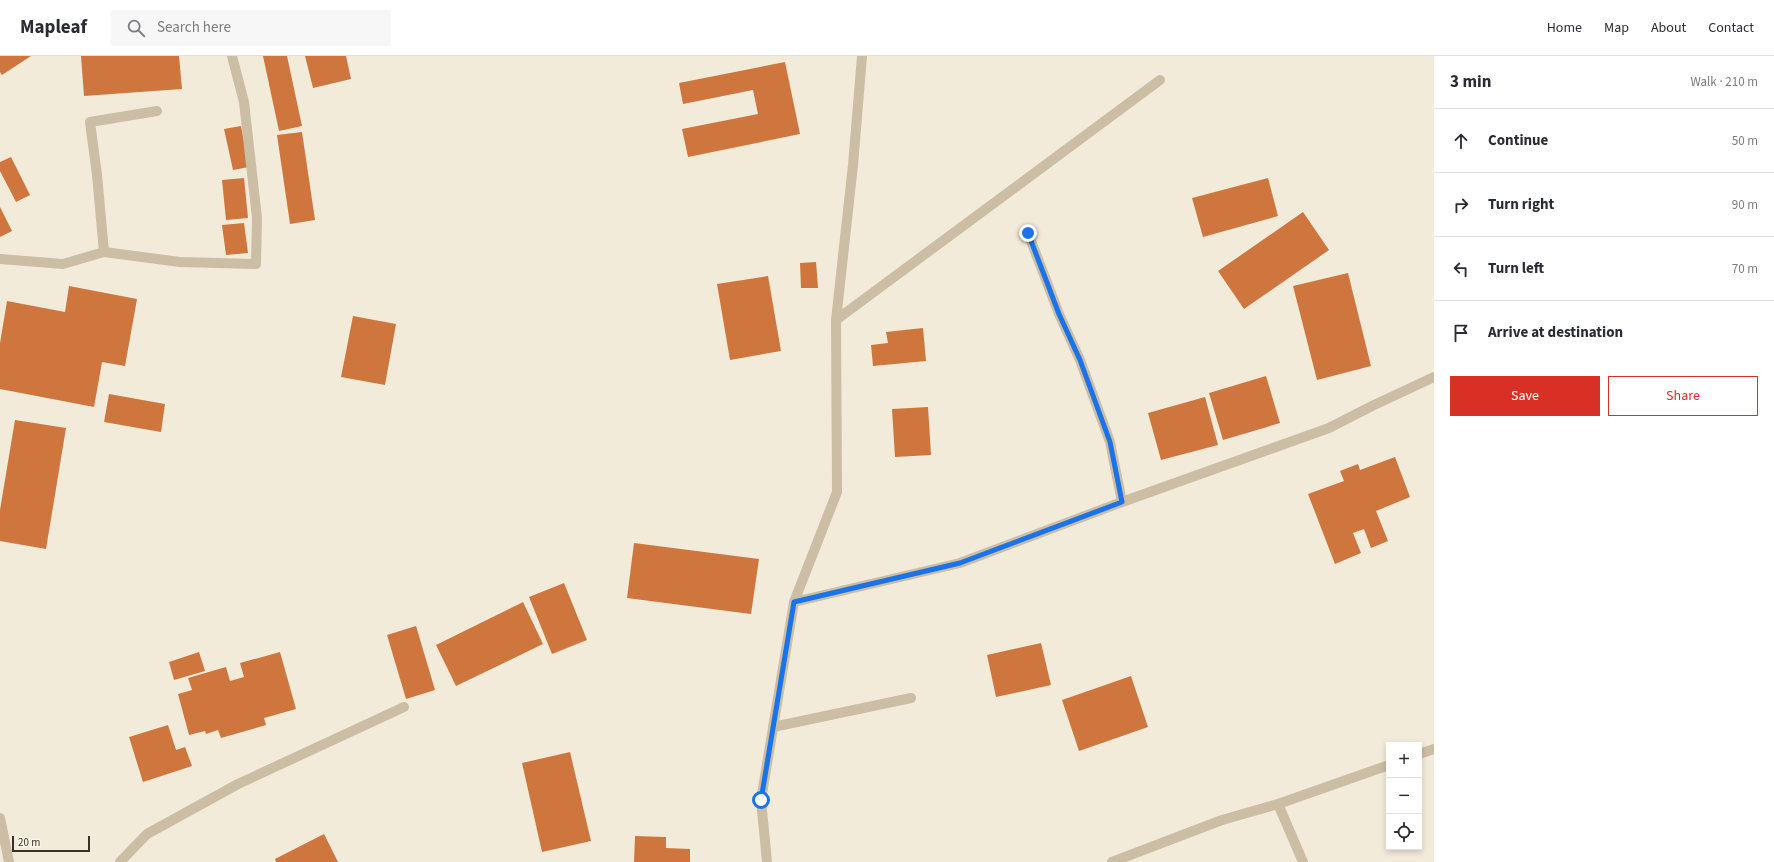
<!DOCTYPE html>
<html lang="en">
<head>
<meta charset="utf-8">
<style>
  :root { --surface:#fff; --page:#f7f7f7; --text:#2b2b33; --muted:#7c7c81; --line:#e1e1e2; --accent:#d93025 }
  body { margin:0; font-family:"Source Sans 3",sans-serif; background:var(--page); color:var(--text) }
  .controls { position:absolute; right:12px; bottom:12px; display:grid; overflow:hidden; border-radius:0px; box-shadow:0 2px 6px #0003 }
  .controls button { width:36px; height:36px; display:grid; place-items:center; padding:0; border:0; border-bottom:1px solid var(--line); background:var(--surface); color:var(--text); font:20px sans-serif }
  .scale { position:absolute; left:12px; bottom:10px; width:78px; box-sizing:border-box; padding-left:4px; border:2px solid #382f27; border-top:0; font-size:11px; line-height:14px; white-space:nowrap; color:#382f27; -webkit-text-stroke:3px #fbf5e7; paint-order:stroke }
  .stop { position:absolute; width:12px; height:12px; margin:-9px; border:3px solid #1a73e8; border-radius:50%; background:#fff }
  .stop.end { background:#1a73e8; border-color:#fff; box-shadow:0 1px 4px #0008 }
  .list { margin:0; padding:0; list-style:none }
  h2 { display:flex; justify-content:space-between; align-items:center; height:52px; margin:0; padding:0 16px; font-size:17px }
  h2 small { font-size:13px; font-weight:400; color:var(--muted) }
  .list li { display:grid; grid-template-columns:26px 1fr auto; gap:12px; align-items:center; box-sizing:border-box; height:64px; padding:0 16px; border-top:1px solid var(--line) }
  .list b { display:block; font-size:15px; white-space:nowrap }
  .list em { font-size:13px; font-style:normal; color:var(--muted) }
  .actions { display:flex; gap:8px; padding:12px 16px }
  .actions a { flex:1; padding:9px 0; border:1px solid var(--accent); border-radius:0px; text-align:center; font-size:14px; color:var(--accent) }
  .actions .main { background:var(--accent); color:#fff }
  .icon { flex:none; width:22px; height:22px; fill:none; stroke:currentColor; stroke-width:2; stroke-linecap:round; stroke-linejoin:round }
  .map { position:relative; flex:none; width:1434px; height:806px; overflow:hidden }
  header { display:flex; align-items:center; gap:24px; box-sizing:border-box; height:56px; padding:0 20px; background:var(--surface); border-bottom:1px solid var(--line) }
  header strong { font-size:19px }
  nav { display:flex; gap:22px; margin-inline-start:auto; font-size:14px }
  .search { width:280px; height:36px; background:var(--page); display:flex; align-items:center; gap:10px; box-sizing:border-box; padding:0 14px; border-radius:0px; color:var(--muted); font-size:15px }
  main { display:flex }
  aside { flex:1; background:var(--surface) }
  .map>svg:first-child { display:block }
</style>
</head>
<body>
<header>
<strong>Mapleaf</strong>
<div class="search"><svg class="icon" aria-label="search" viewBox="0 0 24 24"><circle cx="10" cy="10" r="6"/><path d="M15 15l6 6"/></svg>Search here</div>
<nav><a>Home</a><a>Map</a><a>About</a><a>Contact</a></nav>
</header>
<main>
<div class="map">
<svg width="1434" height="806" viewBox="0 0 1434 806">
  <rect width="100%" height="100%" fill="#f3ebda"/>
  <!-- building -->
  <g fill="#ce763d">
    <polygon points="0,0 31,0 2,19 0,16"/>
    <polygon points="81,0 179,0 182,33 84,40"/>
    <polygon points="263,0 287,0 302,70 279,75"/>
    <polygon points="305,0 346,0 351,23 313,32"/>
    <polygon points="785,6 800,78 688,101 682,73 758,58 753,34 683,48 679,27"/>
    <polygon points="241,70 249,111 233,114 224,73"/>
    <polygon points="302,76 315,164 290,168 277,79"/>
    <polygon points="11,101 30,139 16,146 0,115 0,106"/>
    <polygon points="244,122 248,162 226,164 222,124"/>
    <polygon points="1268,122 1278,160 1203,181 1192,142"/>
    <polygon points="0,151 12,175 0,181"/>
    <polygon points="1303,156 1329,194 1244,253 1218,215"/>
    <polygon points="244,167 248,197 226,199 222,169"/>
    <polygon points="816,206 818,232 801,232 800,207"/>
    <polygon points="1348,217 1371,310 1317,324 1293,230"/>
    <polygon points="768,220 781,295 730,304 717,228"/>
    <polygon points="69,230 137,243 125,310 102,306 94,351 0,333 0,287 7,245 65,256"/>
    <polygon points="353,260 396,268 385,329 341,321"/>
    <polygon points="923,272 926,305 873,310 871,289 888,287 886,276"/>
    <polygon points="1266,320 1280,367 1223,384 1209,337"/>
    <polygon points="109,338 165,348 161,376 104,366"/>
    <polygon points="1205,341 1218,389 1161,404 1148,357"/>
    <polygon points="928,351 931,399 895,401 892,353"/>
    <polygon points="15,364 66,372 46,493 0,485 0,454"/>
    <polygon points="1395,401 1410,441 1376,455 1388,485 1371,492 1364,473 1353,477 1361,497 1335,508 1308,438 1344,425 1340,415 1358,408 1360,414"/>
    <polygon points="634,487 759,503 751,558 627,542"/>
    <polygon points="564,527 587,584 552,598 529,541"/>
    <polygon points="523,546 543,588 456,630 436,589"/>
    <polygon points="416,570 435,634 406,643 387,579"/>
    <polygon points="1041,587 1051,629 996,641 987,599"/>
    <polygon points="199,596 205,615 174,624 169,606"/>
    <polygon points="280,596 296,653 264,662 266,669 221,682 218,674 206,678 205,675 189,679 178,638 192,634 188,622 226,611 230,625 244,621 240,607"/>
    <polygon points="1131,620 1148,671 1079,695 1062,644"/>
    <polygon points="168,669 176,694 185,691 192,710 143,726 129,681"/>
    <polygon points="570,696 591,785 542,796 522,707"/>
    <polygon points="324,778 338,806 276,806 275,803"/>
    <polygon points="635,780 666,781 666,792 690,793 690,806 634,806"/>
  </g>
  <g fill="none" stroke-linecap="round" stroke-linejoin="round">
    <!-- street -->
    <g stroke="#ccbda5" stroke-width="10">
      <polyline points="1028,177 1059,258 1080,304 1110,386 1122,446"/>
      <polyline points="104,196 180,206 256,208 257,162 244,46 232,0"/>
      <polyline points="0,203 63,208 104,196 97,119 90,66 157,55"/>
      <polyline points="836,264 1160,24"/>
      <polyline points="794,546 960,507 1122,446 1329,372 1372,350 1434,321"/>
      <polyline points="773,671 911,642"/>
      <polyline points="1419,698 1434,693"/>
      <polyline points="1278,748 1303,806"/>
      <polyline points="0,762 9,806"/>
      <polyline points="120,806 147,778 238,728 404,651"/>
      <polyline points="767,806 761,744 794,546 837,436 836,264 853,109 862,0"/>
      <polyline points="1112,806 1222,764 1278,748 1389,709"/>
    </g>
  </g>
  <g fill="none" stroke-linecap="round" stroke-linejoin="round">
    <!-- route -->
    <polyline stroke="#1a73e8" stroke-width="5" points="761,744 794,546 960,507 1122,446 1110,386 1080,304 1059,258 1028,177"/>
  </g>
</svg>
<div class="controls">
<button>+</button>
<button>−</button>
<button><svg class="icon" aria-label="locate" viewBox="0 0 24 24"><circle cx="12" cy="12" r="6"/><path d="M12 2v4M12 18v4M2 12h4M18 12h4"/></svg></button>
</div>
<div class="scale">20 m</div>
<div class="stop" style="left:761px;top:744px"></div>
<div class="stop end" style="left:1028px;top:177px"></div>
</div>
<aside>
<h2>3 min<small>Walk · 210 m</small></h2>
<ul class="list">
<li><svg class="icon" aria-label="ahead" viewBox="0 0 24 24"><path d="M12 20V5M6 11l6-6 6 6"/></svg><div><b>Continue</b></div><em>50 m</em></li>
<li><svg class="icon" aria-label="right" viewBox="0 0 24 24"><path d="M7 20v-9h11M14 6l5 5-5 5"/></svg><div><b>Turn right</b></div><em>90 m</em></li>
<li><svg class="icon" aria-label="left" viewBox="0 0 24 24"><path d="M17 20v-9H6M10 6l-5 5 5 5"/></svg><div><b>Turn left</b></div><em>70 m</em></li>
<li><svg class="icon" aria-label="arrive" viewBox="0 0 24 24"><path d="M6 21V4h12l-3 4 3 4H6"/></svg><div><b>Arrive at destination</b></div></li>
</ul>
<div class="actions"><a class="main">Save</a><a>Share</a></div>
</aside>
</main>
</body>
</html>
